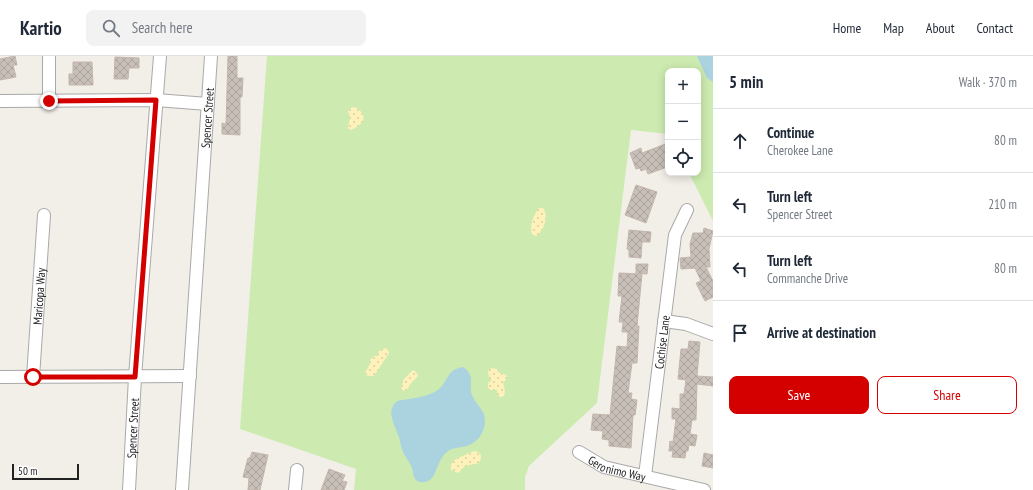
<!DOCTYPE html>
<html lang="en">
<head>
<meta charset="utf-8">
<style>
  :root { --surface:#fff; --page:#f2f2f3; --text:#1f2937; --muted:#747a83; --line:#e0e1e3; --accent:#d40000 }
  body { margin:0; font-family:"PT Sans Narrow",sans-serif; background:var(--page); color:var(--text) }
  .controls { position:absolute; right:12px; top:12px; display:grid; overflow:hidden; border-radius:8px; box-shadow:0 2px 10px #0003 }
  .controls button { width:36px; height:36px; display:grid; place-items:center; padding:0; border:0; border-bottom:1px solid var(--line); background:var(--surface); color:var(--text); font:20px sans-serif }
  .scale { position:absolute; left:12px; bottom:10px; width:67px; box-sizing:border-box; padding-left:4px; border:2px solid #222; border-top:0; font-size:11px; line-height:14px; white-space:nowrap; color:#222; -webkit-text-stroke:3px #fff; paint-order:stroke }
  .stop { position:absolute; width:12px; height:12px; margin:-9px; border:3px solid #d40000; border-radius:50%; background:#fff }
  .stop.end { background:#d40000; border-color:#fff; box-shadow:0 1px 4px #0008 }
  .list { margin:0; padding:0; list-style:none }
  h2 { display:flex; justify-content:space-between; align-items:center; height:52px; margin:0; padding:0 16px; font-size:17px }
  h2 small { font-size:13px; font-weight:400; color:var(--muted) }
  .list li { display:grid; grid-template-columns:26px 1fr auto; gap:12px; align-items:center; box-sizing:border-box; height:64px; padding:0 16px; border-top:1px solid var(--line) }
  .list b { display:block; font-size:15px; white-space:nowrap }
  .list p { margin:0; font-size:13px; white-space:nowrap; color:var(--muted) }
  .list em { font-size:13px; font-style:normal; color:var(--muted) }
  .actions { display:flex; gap:8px; padding:12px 16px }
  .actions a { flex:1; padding:9px 0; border:1px solid var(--accent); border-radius:8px; text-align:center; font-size:14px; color:var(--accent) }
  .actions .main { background:var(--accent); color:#fff }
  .icon { flex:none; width:22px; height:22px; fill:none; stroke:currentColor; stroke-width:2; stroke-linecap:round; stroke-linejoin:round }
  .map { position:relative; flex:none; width:713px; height:434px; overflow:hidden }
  header { display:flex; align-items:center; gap:24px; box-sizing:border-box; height:56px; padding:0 20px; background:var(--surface); border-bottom:1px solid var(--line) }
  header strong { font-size:19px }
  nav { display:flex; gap:22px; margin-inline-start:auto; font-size:14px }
  .search { width:280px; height:36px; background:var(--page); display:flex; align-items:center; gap:10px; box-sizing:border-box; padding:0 14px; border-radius:8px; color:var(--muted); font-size:15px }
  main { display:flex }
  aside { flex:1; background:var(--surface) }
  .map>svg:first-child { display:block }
</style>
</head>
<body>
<header>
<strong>Kartio</strong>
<div class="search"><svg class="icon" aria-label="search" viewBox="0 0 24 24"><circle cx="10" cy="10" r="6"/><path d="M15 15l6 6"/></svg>Search here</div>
<nav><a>Home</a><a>Map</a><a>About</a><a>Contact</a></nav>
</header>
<main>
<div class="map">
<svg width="713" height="434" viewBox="0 0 713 434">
  <defs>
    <pattern id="sand-dots" width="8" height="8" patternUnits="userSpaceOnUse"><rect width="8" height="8" fill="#fff1ba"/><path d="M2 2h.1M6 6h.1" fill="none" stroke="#dacea0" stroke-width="1.8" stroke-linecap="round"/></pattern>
    <pattern id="building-cross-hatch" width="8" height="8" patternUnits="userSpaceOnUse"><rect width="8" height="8" fill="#c7bfb8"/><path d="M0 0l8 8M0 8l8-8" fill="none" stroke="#aba49e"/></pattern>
  </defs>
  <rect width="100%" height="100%" fill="#f2efe9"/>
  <!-- grass -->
  <polygon fill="#cdebb0" points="267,0 713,0 713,165 689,117 698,117 698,15 668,15 668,78 631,74 597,347 529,410 525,421 525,434 354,434 356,413 240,373"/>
  <!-- sand -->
  <g fill="url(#sand-dots)">
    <path d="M354,51C370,58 364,70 350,74L348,72L350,61L348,55L351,52Z"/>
    <path d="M539,152H543C549,160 544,175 536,180L532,178C529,170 534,158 539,152Z"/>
    <polygon points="385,292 387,293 389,297 374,320 368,320 365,317 370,308 370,304 374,300 378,300 378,296"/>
    <polygon points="491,312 497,313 499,317 504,318 507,320 506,324 503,326 505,336 504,340 500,341 497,338 497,334 491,334 488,332 488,327 492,324 489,322 488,315"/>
    <polygon points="413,314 416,316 418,320 412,326 407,334 404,335 401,332 404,323"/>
    <path d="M474,395C481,396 483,400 479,407L465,410L458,417L451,414V409L454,404Z"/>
  </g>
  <!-- water -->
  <g fill="#aad3df">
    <polygon points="697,0 713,0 713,26 707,22"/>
    <path d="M463,311C477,320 467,329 473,341C475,346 480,351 483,356C489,370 480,386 467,390C460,392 452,391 447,396C438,403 438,414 432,422C428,427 419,428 415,423C413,420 413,415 412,412C410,406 405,401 403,396C401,391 400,386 399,381C395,369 385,355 397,345C410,342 428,342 439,333C449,324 447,313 463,311Z"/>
  </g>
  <!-- building -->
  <g fill="url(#building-cross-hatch)" stroke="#c4b6ab">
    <polygon points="15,0 17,9 13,9 16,21 0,24 0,3"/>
    <polygon points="228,0 237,0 237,22 243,22 242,41 240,41 240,79 222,78 222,67 226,68"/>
    <polygon points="115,1 139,2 139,12 129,12 128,23 114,23"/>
    <polygon points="73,6 92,6 93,29 69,29 69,18 73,18"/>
    <polygon points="668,87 668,102 664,103 667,111 648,118 646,113 641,115 640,112 636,113 630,97 641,92 642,97"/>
    <polygon points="636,129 657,136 646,167 625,159"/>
    <polygon points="704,172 713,175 709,193 710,211 706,211 713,225 713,241 705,245 696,227 701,225 695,212 681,213 680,202 691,201 690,188 693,177 703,177"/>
    <polygon points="629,174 651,176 650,186 642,186 641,202 629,201 629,194 627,193"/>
    <polygon points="636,208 648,208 647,218 636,217"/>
    <polygon points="619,217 642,218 637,270 639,270 637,307 632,307 628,337 632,337 631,343 637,344 635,359 633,359 631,392 609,390 609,384 602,383 603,375 591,374 593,358 610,359 617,290 627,291 628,276 622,276 623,266 619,266 622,240 618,240"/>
    <polygon points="689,285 700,286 697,320 713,321 713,330 697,328 696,364 692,364 690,378 697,379 695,390 689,389 688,395 686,395 685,402 672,401 673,395 669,395 670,385 673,386 676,363 672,363 672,352 680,353 680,338 684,338 686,324 678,323 681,293 688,293"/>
    <polygon points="252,396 268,399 260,434 248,434 249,422 243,421 248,402 250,402"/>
    <polygon points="704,397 713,399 713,412 702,410"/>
    <polygon points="329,413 345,419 342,425 347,426 344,434 321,434"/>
  </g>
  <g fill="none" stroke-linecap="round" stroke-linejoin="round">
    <!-- minor casing -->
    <g stroke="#a9a9a9" stroke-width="14">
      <g id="minor">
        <polyline points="49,2 49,45"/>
        <polyline points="0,45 156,44 208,48"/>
        <polyline points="664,265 686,268 713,278"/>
        <polyline points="0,321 190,320"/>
        <path id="s1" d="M33,321L44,159"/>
        <path id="s2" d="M579,396L604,411L704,434"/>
        <path id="s3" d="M645,420L675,179L687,154"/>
        <path id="s4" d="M129,434L135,321L160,0"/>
        <path id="s5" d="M182,434L211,0"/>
        <polyline points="295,434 297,414"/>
      </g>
    </g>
    <!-- minor -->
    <use href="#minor" stroke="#fff" stroke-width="12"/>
  </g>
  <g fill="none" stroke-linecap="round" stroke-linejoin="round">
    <!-- route -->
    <polyline stroke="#d40000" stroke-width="5" points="33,321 135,321 156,44 49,45"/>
  </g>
  <g text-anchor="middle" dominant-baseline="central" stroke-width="3" stroke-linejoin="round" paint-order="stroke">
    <!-- street labels -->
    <g font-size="12" fill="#222" stroke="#fff">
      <text stroke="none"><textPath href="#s5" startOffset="373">Spencer Street</textPath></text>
      <text stroke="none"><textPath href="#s1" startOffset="81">Maricopa Way</textPath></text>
      <text stroke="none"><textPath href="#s3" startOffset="135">Cochise Lane</textPath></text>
      <text stroke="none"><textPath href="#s4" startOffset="62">Spencer Street</textPath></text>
      <text stroke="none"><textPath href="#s2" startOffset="42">Geronimo Way</textPath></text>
    </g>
  </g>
</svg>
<div class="controls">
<button>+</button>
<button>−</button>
<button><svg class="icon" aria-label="locate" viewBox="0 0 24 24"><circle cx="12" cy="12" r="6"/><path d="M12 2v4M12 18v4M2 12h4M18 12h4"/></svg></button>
</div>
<div class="scale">50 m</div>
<div class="stop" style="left:33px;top:321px"></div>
<div class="stop end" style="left:49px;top:45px"></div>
</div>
<aside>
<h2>5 min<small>Walk · 370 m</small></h2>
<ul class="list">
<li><svg class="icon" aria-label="ahead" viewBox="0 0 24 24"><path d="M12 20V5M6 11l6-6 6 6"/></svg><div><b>Continue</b><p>Cherokee Lane</p></div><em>80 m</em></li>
<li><svg class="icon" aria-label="left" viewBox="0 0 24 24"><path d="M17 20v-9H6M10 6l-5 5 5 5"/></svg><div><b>Turn left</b><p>Spencer Street</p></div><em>210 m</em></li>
<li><svg class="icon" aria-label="left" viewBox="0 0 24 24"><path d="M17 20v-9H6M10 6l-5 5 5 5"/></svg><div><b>Turn left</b><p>Commanche Drive</p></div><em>80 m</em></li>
<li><svg class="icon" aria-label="arrive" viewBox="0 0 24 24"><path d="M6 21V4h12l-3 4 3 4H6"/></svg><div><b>Arrive at destination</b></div></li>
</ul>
<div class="actions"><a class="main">Save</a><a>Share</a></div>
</aside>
</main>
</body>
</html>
